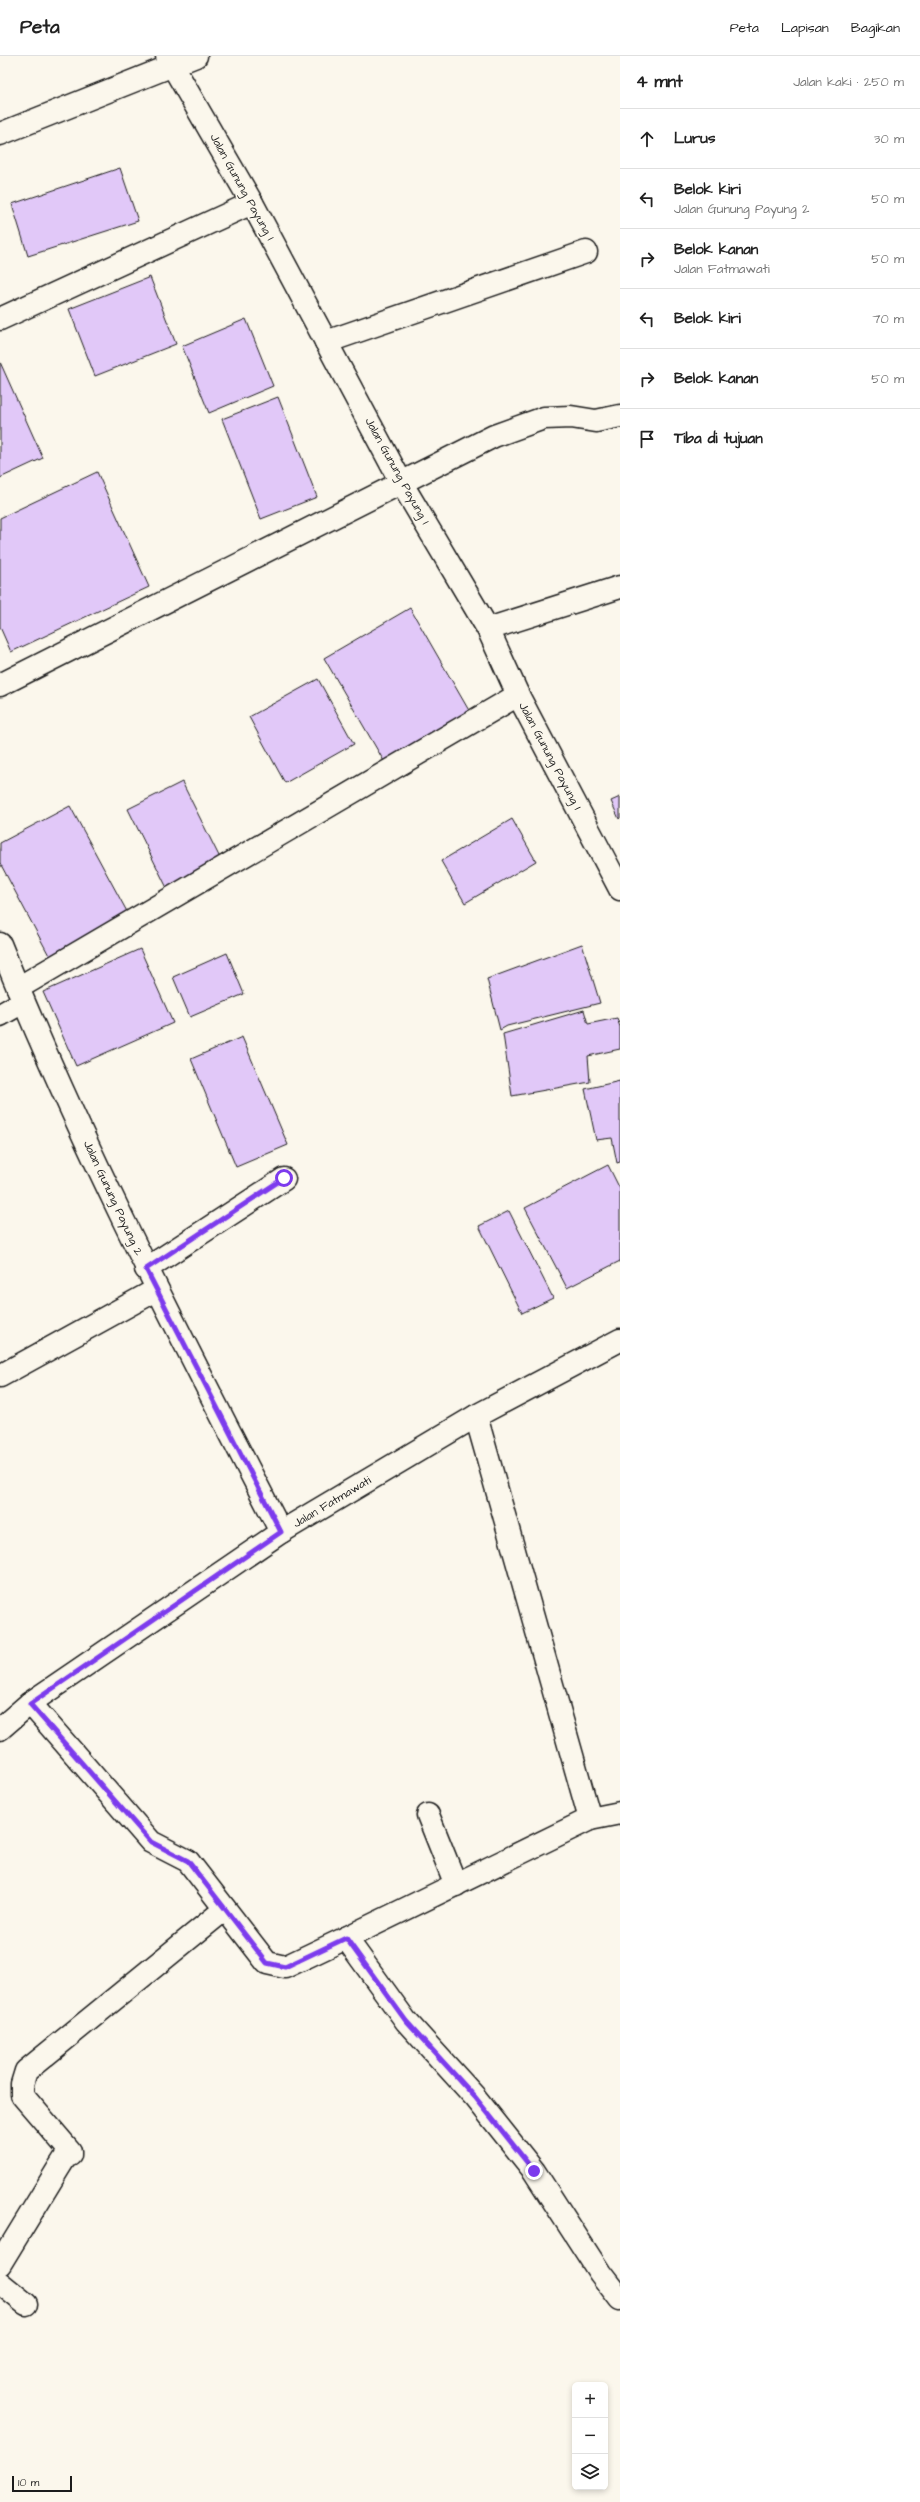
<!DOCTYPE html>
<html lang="id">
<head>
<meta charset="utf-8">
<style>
  :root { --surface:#fff; --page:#f2f2f2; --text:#222; --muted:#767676; --line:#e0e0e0 }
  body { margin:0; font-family:"Architects Daughter",sans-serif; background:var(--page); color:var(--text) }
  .controls { position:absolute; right:12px; bottom:12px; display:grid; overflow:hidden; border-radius:6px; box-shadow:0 2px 6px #0003 }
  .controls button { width:36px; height:36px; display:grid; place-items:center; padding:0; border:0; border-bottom:1px solid var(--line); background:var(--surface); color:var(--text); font:20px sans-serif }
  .scale { position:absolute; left:12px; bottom:10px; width:60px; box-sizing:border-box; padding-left:4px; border:2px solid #1c1c1c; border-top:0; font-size:11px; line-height:14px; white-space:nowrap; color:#1c1c1c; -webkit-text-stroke:3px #fbf7ec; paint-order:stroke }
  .stop { position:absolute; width:12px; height:12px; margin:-9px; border:3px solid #7c3aed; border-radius:50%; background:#fff }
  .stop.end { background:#7c3aed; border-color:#fff; box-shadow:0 1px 4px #0008 }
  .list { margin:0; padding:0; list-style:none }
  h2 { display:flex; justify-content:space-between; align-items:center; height:52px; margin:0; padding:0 16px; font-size:17px }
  h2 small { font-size:13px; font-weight:400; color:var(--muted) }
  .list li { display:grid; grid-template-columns:26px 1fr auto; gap:12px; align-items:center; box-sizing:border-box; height:60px; padding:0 16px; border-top:1px solid var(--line) }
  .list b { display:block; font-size:15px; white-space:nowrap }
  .list p { margin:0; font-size:13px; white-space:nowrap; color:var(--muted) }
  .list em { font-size:13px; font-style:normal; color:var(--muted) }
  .icon { flex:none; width:22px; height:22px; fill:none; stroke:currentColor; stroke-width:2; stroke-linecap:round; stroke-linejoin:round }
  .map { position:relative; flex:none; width:620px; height:2446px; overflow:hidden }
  header { display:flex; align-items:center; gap:24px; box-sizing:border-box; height:56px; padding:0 20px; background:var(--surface); border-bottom:1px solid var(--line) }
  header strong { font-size:19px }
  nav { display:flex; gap:22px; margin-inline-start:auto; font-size:14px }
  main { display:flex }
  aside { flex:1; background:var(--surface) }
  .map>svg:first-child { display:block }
</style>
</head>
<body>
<header>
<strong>Peta</strong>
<nav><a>Peta</a><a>Lapisan</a><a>Bagikan</a></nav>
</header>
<main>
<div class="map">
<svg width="620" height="2446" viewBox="0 0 620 2446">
  <rect width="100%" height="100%" fill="#fbf7ec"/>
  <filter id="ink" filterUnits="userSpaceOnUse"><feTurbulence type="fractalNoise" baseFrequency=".025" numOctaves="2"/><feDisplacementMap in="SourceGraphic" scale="8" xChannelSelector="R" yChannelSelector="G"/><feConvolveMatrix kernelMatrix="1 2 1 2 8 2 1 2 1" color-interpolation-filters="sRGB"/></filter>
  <g filter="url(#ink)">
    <!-- building -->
    <g fill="#e1c8f8" stroke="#1c1c1c">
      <polygon points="120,112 138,165 28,200 12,148"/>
      <polygon points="150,221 176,288 95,320 69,253"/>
      <polygon points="246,263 273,330 209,357 182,290"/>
      <polygon points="0,306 43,402 0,422"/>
      <polygon points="278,341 317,441 261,463 222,363"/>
      <polygon points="97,416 149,531 11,596 0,571 0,462"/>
      <polygon points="410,552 471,658 385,707 324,602"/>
      <polygon points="318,623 354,688 285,727 249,661"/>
      <polygon points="182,726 222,806 168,834 128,753"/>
      <polygon points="620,741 620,762 619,763 611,745"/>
      <polygon points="70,750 131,863 52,905 0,807 0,787"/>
      <polygon points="512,763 536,805 465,847 441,805"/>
      <polygon points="582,888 600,947 507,970 500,974 487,923"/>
      <polygon points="140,893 173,967 76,1010 43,936"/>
      <polygon points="227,897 244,938 190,961 173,921"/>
      <polygon points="584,954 588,968 617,962 620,971 620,993 588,1000 590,1026 512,1040 503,978"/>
      <polygon points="242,981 288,1089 236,1111 191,1003"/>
      <polygon points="620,1025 620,1106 617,1107 612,1082 596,1084 585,1033"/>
      <polygon points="608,1109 620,1133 620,1205 567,1232 525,1152"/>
      <polygon points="509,1155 553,1242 522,1257 479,1170"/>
    </g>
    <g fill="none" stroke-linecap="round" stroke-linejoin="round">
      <!-- minor casing -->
      <g stroke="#1c1c1c" stroke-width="25">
        <g id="minor">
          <polyline points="167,0 252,147 402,428 488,573 518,639 620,833"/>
          <polyline points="0,78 196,0"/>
          <polyline points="0,263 252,147"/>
          <polyline points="326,286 586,196"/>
          <polyline points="488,573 620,531"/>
          <polyline points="0,629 494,380 544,362 571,361 596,365 620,360"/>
          <path d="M0,888C81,1090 182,1283 281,1476"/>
          <polyline points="18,932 518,639"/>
          <polyline points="0,959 23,946"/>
          <polyline points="146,1213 284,1123"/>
          <polyline points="0,1320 156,1234"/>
          <polyline points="476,1360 590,1763 620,1757"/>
          <polyline points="30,1647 151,1786 188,1805 267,1907 285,1911 346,1882"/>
          <polyline points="428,1759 456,1829"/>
          <polyline points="590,1763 346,1882 406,1965 475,2041 534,2115 600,2217 620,2243"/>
          <polyline points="0,2208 58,2113 68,2097 70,2099 70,2095 22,2039 22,2028 26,2015 225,1853"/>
          <polyline points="0,2227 26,2248"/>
        </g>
      </g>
      <!-- major casing -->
      <g stroke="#1c1c1c" stroke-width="25">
        <polyline id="major" points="0,1673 30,1647 281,1476 476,1360 620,1284"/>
      </g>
      <!-- minor -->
      <use href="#minor" stroke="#fbf7ec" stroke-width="22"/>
      <!-- major -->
      <use href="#major" stroke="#fbf7ec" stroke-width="22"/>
    </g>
  </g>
  <g fill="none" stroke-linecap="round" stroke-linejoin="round" filter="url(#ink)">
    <!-- route -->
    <polyline stroke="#7c3aed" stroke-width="5" points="284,1122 146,1213 281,1476 30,1648 151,1786 188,1805 267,1907 285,1911 346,1882 406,1965 475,2041 534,2115"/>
  </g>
  <g text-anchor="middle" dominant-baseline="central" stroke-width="3" stroke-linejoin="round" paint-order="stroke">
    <!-- street labels -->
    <g font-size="12" fill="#1c1c1c" stroke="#fbf7ec">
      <text transform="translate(242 131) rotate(61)">Jalan Gunung Payung 1</text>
      <text transform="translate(397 415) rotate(61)">Jalan Gunung Payung 1</text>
      <text transform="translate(550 700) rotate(62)">Jalan Gunung Payung 1</text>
      <text transform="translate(113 1142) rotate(65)">Jalan Gunung Payung 2</text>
      <text transform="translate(332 1446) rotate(-31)">Jalan Fatmawati</text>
    </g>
  </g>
</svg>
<div class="controls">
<button>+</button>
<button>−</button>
<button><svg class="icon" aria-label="layers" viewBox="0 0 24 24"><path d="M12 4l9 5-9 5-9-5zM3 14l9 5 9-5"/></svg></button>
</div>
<div class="scale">10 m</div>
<div class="stop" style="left:284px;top:1122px"></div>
<div class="stop end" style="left:534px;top:2115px"></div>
</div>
<aside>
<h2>4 mnt<small>Jalan kaki · 250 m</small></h2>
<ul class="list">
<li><svg class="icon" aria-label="ahead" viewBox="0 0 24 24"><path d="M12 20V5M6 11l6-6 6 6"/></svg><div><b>Lurus</b></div><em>30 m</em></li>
<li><svg class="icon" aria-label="left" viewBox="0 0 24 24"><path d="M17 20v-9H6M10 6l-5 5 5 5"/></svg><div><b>Belok kiri</b><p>Jalan Gunung Payung 2</p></div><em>50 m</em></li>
<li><svg class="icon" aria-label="right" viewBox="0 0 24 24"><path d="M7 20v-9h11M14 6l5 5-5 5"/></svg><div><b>Belok kanan</b><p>Jalan Fatmawati</p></div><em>50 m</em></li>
<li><svg class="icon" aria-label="left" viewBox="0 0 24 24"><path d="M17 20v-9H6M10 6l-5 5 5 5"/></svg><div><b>Belok kiri</b></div><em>70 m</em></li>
<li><svg class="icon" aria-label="right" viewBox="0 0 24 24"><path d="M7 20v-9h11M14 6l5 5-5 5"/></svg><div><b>Belok kanan</b></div><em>50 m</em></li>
<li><svg class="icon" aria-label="arrive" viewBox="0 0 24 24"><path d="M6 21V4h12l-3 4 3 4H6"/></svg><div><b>Tiba di tujuan</b></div></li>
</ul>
</aside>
</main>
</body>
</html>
